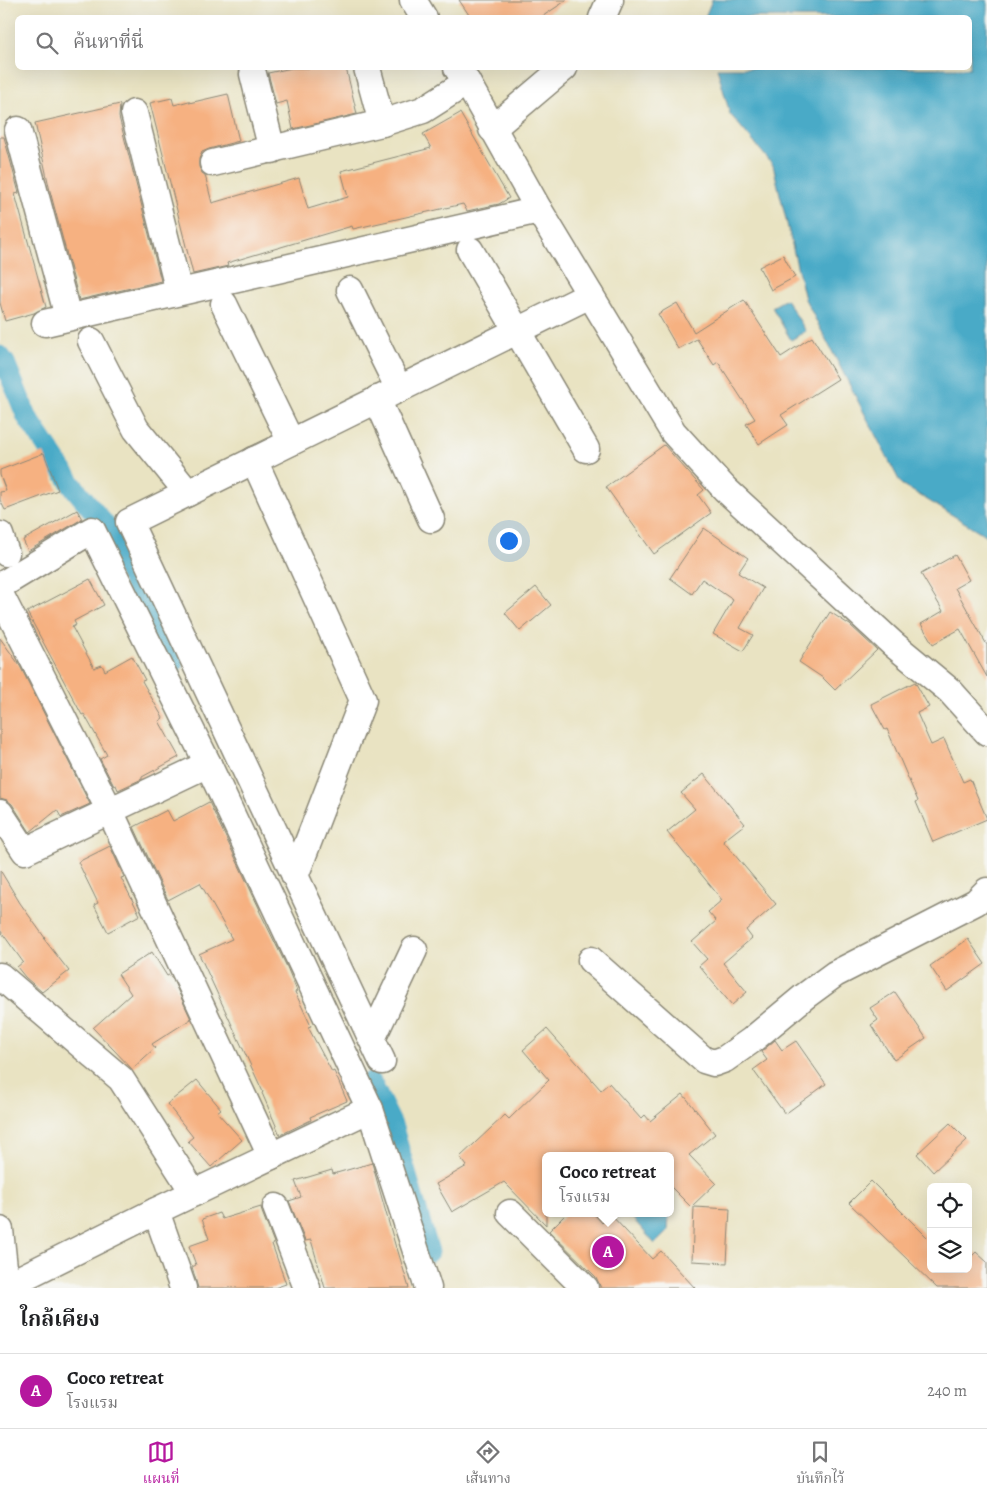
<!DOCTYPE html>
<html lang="th">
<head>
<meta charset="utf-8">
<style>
  :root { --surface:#fff; --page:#f6f6f6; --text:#202124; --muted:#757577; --line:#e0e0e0; --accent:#b5179e }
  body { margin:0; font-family:Alegreya,"Noto Serif Thai",serif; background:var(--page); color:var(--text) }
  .controls { position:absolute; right:15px; bottom:15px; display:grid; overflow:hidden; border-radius:8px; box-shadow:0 5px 20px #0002 }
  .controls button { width:45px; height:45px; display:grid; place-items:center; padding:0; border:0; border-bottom:1px solid var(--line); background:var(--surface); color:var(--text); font:25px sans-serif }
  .you { position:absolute; left:508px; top:540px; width:18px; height:18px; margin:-12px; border:4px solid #fff; border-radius:50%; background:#1a73e8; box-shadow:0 0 0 8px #1a73e833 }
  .badge { display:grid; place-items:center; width:32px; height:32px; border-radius:50%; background:var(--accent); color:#fff; font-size:16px; font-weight:700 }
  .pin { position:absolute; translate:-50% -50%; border:2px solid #fff; box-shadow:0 1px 5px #0006 }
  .popup { position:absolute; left:542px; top:1152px; width:132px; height:65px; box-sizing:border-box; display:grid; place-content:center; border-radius:8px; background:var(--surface); filter:drop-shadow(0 1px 4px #0005); font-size:16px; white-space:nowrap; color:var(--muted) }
  .popup b { font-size:19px; color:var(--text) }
  .popup::after { content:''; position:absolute; left:50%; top:100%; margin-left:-10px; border:10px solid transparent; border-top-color:var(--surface) }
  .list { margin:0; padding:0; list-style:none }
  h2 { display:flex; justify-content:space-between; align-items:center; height:65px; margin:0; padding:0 20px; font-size:21px }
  h2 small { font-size:16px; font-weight:400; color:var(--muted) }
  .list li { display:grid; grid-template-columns:32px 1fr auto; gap:15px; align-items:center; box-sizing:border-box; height:75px; padding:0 20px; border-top:1px solid var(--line) }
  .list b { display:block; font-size:19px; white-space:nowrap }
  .list p { margin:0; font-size:16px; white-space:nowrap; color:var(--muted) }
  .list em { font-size:16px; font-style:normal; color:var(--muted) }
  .icon { flex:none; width:28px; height:28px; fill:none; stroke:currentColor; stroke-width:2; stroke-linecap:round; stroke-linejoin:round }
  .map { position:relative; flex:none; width:987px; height:1288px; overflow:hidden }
  .search { position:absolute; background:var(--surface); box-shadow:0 5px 20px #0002; left:15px; right:15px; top:15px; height:55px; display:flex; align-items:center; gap:12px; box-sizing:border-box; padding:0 18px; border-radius:8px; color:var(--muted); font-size:19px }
  .sheet { height:140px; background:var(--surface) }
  nav { display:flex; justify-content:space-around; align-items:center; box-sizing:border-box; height:70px; border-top:1px solid var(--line); background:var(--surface); font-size:14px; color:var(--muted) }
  nav a { display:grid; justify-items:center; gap:2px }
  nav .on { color:var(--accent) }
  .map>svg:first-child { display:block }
</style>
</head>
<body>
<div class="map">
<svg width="987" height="1288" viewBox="0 0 987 1288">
  <rect width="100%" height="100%" fill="#f6f6f2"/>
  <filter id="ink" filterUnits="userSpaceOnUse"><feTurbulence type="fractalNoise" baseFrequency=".02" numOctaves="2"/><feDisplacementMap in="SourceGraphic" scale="10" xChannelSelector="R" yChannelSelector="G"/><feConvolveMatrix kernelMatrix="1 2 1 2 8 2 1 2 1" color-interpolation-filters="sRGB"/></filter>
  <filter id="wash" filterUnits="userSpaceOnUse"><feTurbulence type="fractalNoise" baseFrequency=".0096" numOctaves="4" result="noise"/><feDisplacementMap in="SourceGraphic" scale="20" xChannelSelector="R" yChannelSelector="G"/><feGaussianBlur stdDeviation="1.12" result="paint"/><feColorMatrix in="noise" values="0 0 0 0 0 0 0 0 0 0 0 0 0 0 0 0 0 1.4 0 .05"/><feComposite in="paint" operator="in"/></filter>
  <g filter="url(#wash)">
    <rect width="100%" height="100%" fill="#e9e3c2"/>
    <!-- water -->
    <g fill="#48aac7" stroke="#3a6a79">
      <polygon points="712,0 987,0 987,536 901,484 805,299 773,165 730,114 717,68 970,68 970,18 705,17"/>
      <polygon points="786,299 806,331 791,340 772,307"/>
      <polygon points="628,1213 669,1213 668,1231 655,1244"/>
    </g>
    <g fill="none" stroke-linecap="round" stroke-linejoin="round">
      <!-- canal -->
      <g stroke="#48aac7" stroke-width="21">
        <polyline points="0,356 5,363 27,417 73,486 108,529 173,664"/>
        <polyline points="371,1082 392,1125 429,1252"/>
      </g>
    </g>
    <g id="blocks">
      <!-- building -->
      <g fill="#f6b181">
        <polygon points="459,0 567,0 540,18 471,18"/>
        <polygon points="292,68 346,68 357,114 293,129 287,101 276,104 268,73"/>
        <polygon points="228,94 239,141 209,149 202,152 199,159 199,167 202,173 205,175 212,203 299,178 308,209 348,197 341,171 431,148 423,134 460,113 509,198 499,204 467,211 463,204 353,229 352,226 227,263 228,266 193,274 150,103 172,98 174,105 189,101 189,103"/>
        <polygon points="120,104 119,117 161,281 79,300 50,191 35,123"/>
        <polygon points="0,137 4,137 19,193 15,194 46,307 34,313 5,321 0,303"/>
        <polygon points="783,255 795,277 771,290 759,267"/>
        <polygon points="744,300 781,357 812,337 838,379 781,415 788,425 759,444 746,424 755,419 718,362 714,365 697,339 678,349 658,314 677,303 694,332"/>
        <polygon points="664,445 704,490 698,495 711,513 654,554 606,487"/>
        <polygon points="44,453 58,490 5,510 0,500 0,492 6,491 0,475 0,470"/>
        <polygon points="77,510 82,519 28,551 23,540"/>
        <polygon points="704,528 748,558 738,573 763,588 740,628 753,635 743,651 713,634 733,600 702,579 692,594 670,578"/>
        <polygon points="955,555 969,580 955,588 987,645 987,677 960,629 933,644 921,624 943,611 921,574"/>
        <polygon points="90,579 104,605 74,621 76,625 72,627 94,668 102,665 105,671 132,656 145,680 142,681 163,718 159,721 179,757 142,777 142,779 118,790 116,785 114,786 100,759 107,755 84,714 82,715 27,612"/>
        <polygon points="536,587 551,605 520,631 505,613"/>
        <polygon points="830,612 850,625 877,650 835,690 823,678 799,662"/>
        <polygon points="0,638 20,666 90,804 61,817 57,810 30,832 12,804 7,800 0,798"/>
        <polygon points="915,682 929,707 917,713 931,745 944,739 963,782 970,779 987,819 933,842 916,802 918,801 887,729 885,730 871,704"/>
        <polygon points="704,774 745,824 723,841 776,904 746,930 752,938 723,963 747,992 732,1005 699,966 707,959 692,942 716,921 708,912 722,900 667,832 695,809 681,793"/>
        <polygon points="209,802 260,910 259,910 287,967 297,991 295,992 311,1026 308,1027 332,1072 334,1071 347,1101 310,1117 311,1120 280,1135 262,1093 263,1092 199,954 232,939 200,883 168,900 134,827 167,810 173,821"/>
        <polygon points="110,846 124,877 121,878 140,915 108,932 94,905 98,903 78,862"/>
        <polygon points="0,870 20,903 45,938 44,939 69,971 42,992 25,977 17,967 23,962 0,930"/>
        <polygon points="968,939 985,964 947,991 930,966"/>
        <polygon points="152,952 167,976 169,975 173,980 191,1019 152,1044 155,1048 132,1069 93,1028 131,994 118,974"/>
        <polygon points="895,992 926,1038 894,1060 871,1025 878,1020 870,1008"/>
        <polygon points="547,1029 601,1090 609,1083 641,1119 645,1115 650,1121 683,1094 715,1134 689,1155 716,1183 691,1207 670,1186 670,1156 546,1156 546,1225 504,1182 452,1212 436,1184 467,1166 460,1157 505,1115 509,1119 549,1080 523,1050"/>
        <polygon points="775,1040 782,1050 796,1041 826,1084 785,1114 753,1070 767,1060 761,1052"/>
        <polygon points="197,1080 221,1109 217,1112 242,1140 211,1167 188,1141 193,1137 167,1104"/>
        <polygon points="950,1123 967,1140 933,1172 917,1154"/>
        <polygon points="372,1163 396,1248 397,1248 409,1288 325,1288 311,1240 305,1241 289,1201 301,1197 295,1181 332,1170 333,1174"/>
        <polygon points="871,1181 931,1241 931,1269 968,1269 968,1260 976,1252 987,1262 987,1288 937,1288 849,1203"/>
        <polygon points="261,1207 262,1212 274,1243 272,1244 286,1284 274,1288 198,1288 192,1267 196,1265 189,1246 209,1239 202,1219 219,1213 222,1219"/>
        <polygon points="694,1207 730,1209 727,1263 692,1261"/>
        <polygon points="567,1213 593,1213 602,1223 611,1215 652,1259 661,1251 695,1288 601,1288 596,1277 549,1231"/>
      </g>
    </g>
  </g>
  <g filter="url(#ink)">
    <use href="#blocks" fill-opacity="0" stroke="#8a8776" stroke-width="1"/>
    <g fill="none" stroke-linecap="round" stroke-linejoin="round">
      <!-- minor casing -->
      <g stroke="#8a8776" stroke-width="29">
        <g id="minor">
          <polyline points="413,0 424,18"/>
          <polyline points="602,18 610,0"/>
          <polyline points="367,68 382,123"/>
          <polyline points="457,68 467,82 539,210 673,432 725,489 893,644 950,691 987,732"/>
          <polyline points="253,74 272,150"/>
          <polyline points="134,113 179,292"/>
          <polyline points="492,129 564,68"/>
          <polyline points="18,130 68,317"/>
          <polyline points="213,163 382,123 423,110 467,82"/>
          <polyline points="470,250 586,449"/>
          <polyline points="350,290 399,389"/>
          <polyline points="224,304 291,442"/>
          <polyline points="45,323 539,210"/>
          <polyline points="91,341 136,429 188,493"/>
          <polyline points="377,399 431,519"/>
          <polyline points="254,460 363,700 295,876"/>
          <polyline points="0,535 6,553"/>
          <polyline points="0,586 92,530 208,764 370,1109 428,1288"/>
          <polyline points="0,594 110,811 271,1156"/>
          <polyline points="0,813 25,851 208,764"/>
          <polyline points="591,960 704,1060 714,1063 725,1059 752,1040 805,996 835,974 976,902 987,891"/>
          <polyline points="0,976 121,1079 194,1193"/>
          <polyline points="372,1039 414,950"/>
          <polyline points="382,1061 129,522 590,295"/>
          <polyline points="276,1207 307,1288"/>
          <polyline points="156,1211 183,1288"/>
          <polyline points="510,1213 585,1288"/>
          <polyline points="0,1230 6,1286"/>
          <polyline points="0,1287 6,1286 156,1211 370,1109"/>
        </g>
      </g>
      <!-- minor -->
      <use href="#minor" stroke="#fff" stroke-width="26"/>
    </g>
  </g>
</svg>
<div class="controls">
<button><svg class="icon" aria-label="locate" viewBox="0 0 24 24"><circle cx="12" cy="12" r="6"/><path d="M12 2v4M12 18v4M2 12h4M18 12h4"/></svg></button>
<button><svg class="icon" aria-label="layers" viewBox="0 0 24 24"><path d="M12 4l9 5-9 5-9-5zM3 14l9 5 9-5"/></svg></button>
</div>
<div class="you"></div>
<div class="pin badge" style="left:608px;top:1252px">A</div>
<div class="popup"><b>Coco retreat</b>โรงแรม</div>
<div class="search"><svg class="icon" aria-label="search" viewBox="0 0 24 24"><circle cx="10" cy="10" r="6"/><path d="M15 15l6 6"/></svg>ค้นหาที่นี่</div>
</div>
<section class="sheet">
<h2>ใกล้เคียง<small></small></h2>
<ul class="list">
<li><span class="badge">A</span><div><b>Coco retreat</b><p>โรงแรม</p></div><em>240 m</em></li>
</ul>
</section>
<nav>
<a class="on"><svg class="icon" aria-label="map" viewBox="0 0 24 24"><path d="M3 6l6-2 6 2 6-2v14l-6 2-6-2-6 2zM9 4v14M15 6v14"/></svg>แผนที่</a>
<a><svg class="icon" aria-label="directions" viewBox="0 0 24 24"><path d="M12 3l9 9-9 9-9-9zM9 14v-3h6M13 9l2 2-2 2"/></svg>เส้นทาง</a>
<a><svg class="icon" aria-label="saved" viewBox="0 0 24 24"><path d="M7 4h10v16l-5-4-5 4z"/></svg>บันทึกไว้</a>
</nav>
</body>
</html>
